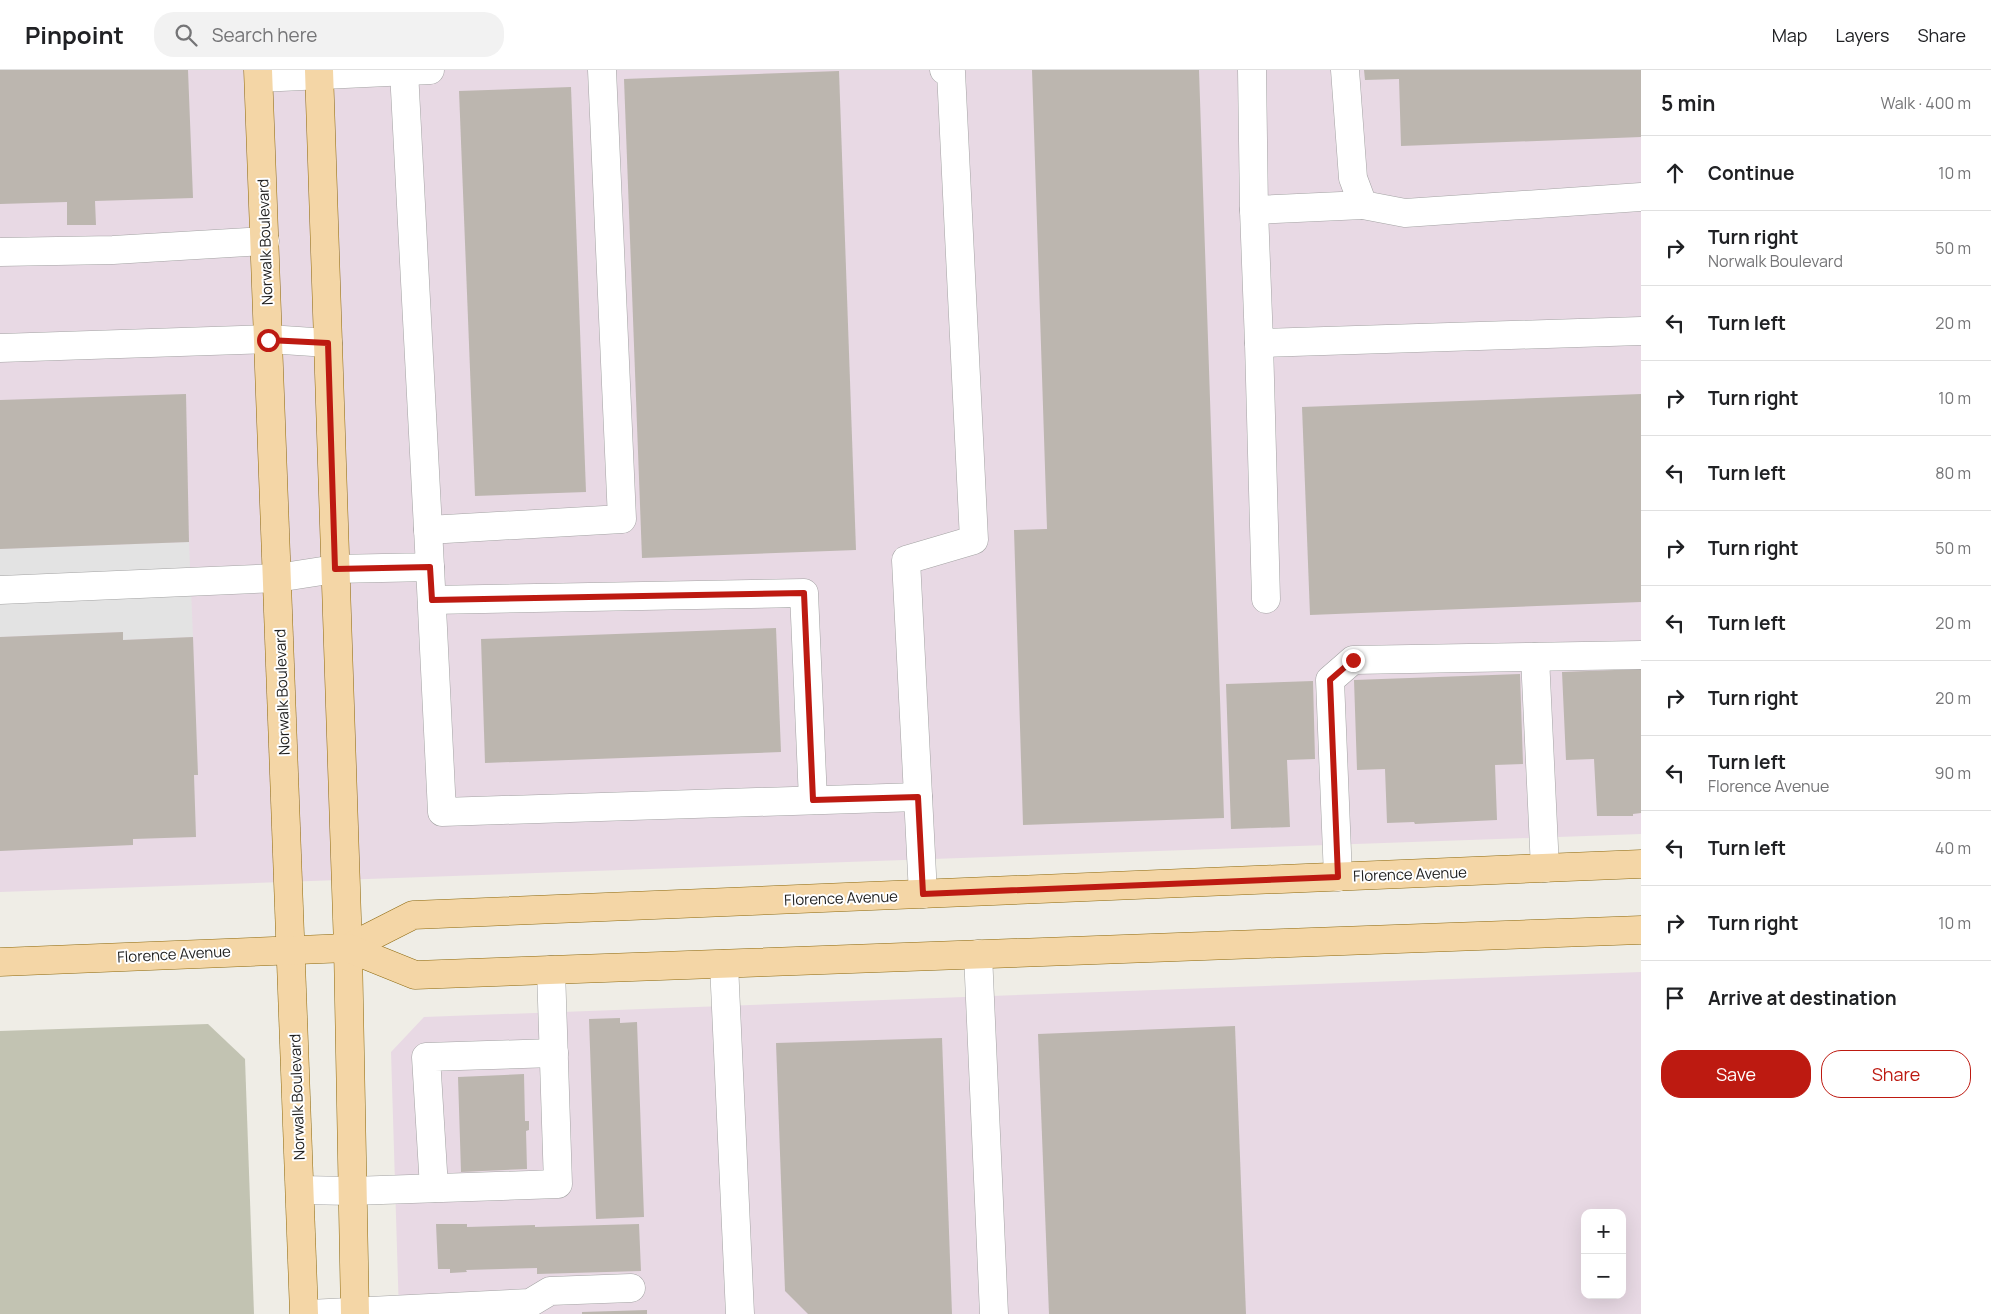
<!DOCTYPE html>
<html lang="en">
<head>
<meta charset="utf-8">
<style>
  :root { --surface:#fff; --page:#f2f2f2; --text:#202124; --muted:#757577; --line:#e0e0e0; --accent:#bd1a11 }
  body { margin:0; font-family:Manrope,sans-serif; background:var(--page); color:var(--text) }
  .controls { position:absolute; right:15px; bottom:15px; display:grid; overflow:hidden; border-radius:10px; box-shadow:0 5px 20px #0002 }
  .controls button { width:45px; height:45px; display:grid; place-items:center; padding:0; border:0; border-bottom:1px solid var(--line); background:var(--surface); color:var(--text); font:25px sans-serif }
  .stop { position:absolute; width:15px; height:15px; margin:-11px; border:4px solid #bd1a11; border-radius:50%; background:#fff }
  .stop.end { background:#bd1a11; border-color:#fff; box-shadow:0 1px 5px #0008 }
  .list { margin:0; padding:0; list-style:none }
  h2 { display:flex; justify-content:space-between; align-items:center; height:65px; margin:0; padding:0 20px; font-size:21px }
  h2 small { font-size:16px; font-weight:400; color:var(--muted) }
  .list li { display:grid; grid-template-columns:32px 1fr auto; gap:15px; align-items:center; box-sizing:border-box; height:75px; padding:0 20px; border-top:1px solid var(--line) }
  .list b { display:block; font-size:19px; white-space:nowrap }
  .list p { margin:0; font-size:16px; white-space:nowrap; color:var(--muted) }
  .list em { font-size:16px; font-style:normal; color:var(--muted) }
  .actions { display:flex; gap:10px; padding:15px 20px }
  .actions a { flex:1; padding:11px 0; border:1px solid var(--accent); border-radius:20px; text-align:center; font-size:18px; color:var(--accent) }
  .actions .main { background:var(--accent); color:#fff }
  .icon { flex:none; width:28px; height:28px; fill:none; stroke:currentColor; stroke-width:2; stroke-linecap:round; stroke-linejoin:round }
  .map { position:relative; flex:none; width:1641px; height:1244px; overflow:hidden }
  header { display:flex; align-items:center; gap:30px; box-sizing:border-box; height:70px; padding:0 25px; background:var(--surface); border-bottom:1px solid var(--line) }
  header strong { font-size:24px }
  nav { display:flex; gap:28px; margin-inline-start:auto; font-size:18px }
  .search { width:350px; height:45px; background:var(--page); display:flex; align-items:center; gap:12px; box-sizing:border-box; padding:0 18px; border-radius:20px; color:var(--muted); font-size:19px }
  main { display:flex }
  aside { flex:1; background:var(--surface) }
  .map>svg:first-child { display:block }
</style>
</head>
<body>
<header>
<strong>Pinpoint</strong>
<div class="search"><svg class="icon" aria-label="search" viewBox="0 0 24 24"><circle cx="10" cy="10" r="6"/><path d="M15 15l6 6"/></svg>Search here</div>
<nav><a>Map</a><a>Layers</a><a>Share</a></nav>
</header>
<main>
<div class="map">
<svg width="1641" height="1244" viewBox="0 0 1641 1244">
  <rect width="100%" height="100%" fill="#efede6"/>
  <!-- industrial -->
  <g fill="#e8d9e4" fill-rule="evenodd">
    <polygon points="0,0 1641,0 1641,764 0,822"/>
    <path d="M1641,902V1244H399L391,982L424,947ZM1585,1143H1622V1225H1585Z"/>
  </g>
  <!-- construction -->
  <polygon fill="#c2c3b2" points="208,954 245,989 254,1244 0,1244 0,961"/>
  <!-- parking -->
  <polygon fill="#e3e3e3" points="189,472 193,567 123,570 123,562 0,567 0,479"/>
  <!-- building -->
  <g fill="#bcb6af">
    <polygon points="0,0 188,0 193,128 95,131 96,155 67,155 67,132 0,134"/>
    <polygon points="1032,0 1199,0 1224,748 1023,755 1014,460 1047,459"/>
    <polygon points="1364,0 1641,0 1641,67 1401,76 1399,9 1365,10"/>
    <polygon points="839,1 856,480 642,488 624,9"/>
    <polygon points="571,17 586,422 475,426 459,21"/>
    <polygon points="186,324 189,472 0,479 0,330"/>
    <polygon points="1641,324 1641,532 1310,545 1302,337"/>
    <polygon points="776,558 781,682 485,693 481,569"/>
    <polygon points="123,562 123,570 193,567 198,705 194,705 196,767 133,769 133,775 0,781 0,567"/>
    <polygon points="1641,599 1641,743 1633,744 1633,746 1597,746 1594,689 1566,690 1562,602"/>
    <polygon points="1520,604 1523,694 1495,695 1497,750 1415,754 1414,752 1387,753 1385,699 1357,700 1354,610"/>
    <polygon points="1313,611 1315,689 1287,690 1290,757 1231,759 1226,614"/>
    <polygon points="620,948 620,953 637,952 644,1147 596,1149 589,949"/>
    <polygon points="1235,956 1246,1244 1049,1244 1038,964"/>
    <polygon points="942,968 952,1244 808,1244 785,1221 776,973"/>
    <polygon points="524,1004 525,1051 529,1051 529,1060 526,1061 527,1099 461,1102 458,1007"/>
    <polygon points="436,1154 467,1154 467,1157 535,1155 535,1157 639,1154 641,1201 537,1204 537,1198 466,1200 467,1202 450,1203 450,1199 438,1199"/>
    <polygon points="647,1240 647,1244 582,1244 582,1242"/>
  </g>
  <g fill="none" stroke-linecap="round" stroke-linejoin="round">
    <!-- minor casing -->
    <g stroke="#a3a3a3" stroke-width="29">
      <g id="minor">
        <polyline points="1252,0 1254,140 1259,273 1641,261"/>
        <polyline points="1345,0 1353,108 1363,135 1405,143 1641,127"/>
        <polyline points="259,8 430,0"/>
        <polyline points="1254,140 1363,135"/>
        <polyline points="0,182 113,180 265,171"/>
        <polyline points="1259,273 1266,529"/>
        <polyline points="0,278 268,269 328,273"/>
        <polyline points="428,460 622,449 602,0"/>
        <polyline points="430,497 442,742 918,727"/>
        <polyline points="0,520 277,508 335,499 430,497 404,1"/>
        <polyline points="432,530 804,523 813,730"/>
        <polyline points="1535,587 1545,798"/>
        <polyline points="1338,807 1330,610 1353,590 1641,585"/>
        <polyline points="923,824 906,490 974,470 951,2 944,0"/>
        <polyline points="978,884 994,1244"/>
        <polyline points="724,894 740,1244"/>
        <polyline points="434,1118 426,987 554,983"/>
        <polyline points="300,1120 352,1121 558,1114 551,900"/>
        <polyline points="309,1244 530,1233 550,1221 631,1218"/>
      </g>
    </g>
    <!-- major casing -->
    <g stroke="#8d690d" stroke-width="29">
      <g id="major">
        <polyline points="258,0 304,1244"/>
        <polyline points="319,0 348,878 355,1244"/>
        <polyline points="348,878 413,845 1641,794"/>
        <polyline points="0,892 348,878 415,905 1641,860"/>
      </g>
    </g>
    <!-- minor -->
    <use href="#minor" stroke="#fff" stroke-width="28"/>
    <!-- major -->
    <use href="#major" stroke="#f4d6a6" stroke-width="28"/>
  </g>
  <g fill="none" stroke-linecap="round" stroke-linejoin="round">
    <!-- route -->
    <polyline stroke="#bd1a11" stroke-width="6" points="268,270 328,273 335,499 430,497 432,530 804,523 813,730 918,727 923,824 1338,807 1330,610 1353,590"/>
  </g>
  <g text-anchor="middle" dominant-baseline="central" stroke-width="4" stroke-linejoin="round" paint-order="stroke">
    <!-- street labels -->
    <g font-size="15" fill="#1f1f1f" stroke="#fff">
      <text transform="translate(265 172) rotate(-92)">Norwalk Boulevard</text>
      <text transform="translate(282 622) rotate(-92)">Norwalk Boulevard</text>
      <text transform="translate(1410 804) rotate(-2)">Florence Avenue</text>
      <text transform="translate(841 828) rotate(-2)">Florence Avenue</text>
      <text transform="translate(174 884) rotate(-3)">Florence Avenue</text>
      <text transform="translate(297 1027) rotate(-92)">Norwalk Boulevard</text>
    </g>
  </g>
</svg>
<div class="controls">
<button>+</button>
<button>−</button>
</div>
<div class="stop" style="left:268px;top:270px"></div>
<div class="stop end" style="left:1353px;top:590px"></div>
</div>
<aside>
<h2>5 min<small>Walk · 400 m</small></h2>
<ul class="list">
<li><svg class="icon" aria-label="ahead" viewBox="0 0 24 24"><path d="M12 20V5M6 11l6-6 6 6"/></svg><div><b>Continue</b></div><em>10 m</em></li>
<li><svg class="icon" aria-label="right" viewBox="0 0 24 24"><path d="M7 20v-9h11M14 6l5 5-5 5"/></svg><div><b>Turn right</b><p>Norwalk Boulevard</p></div><em>50 m</em></li>
<li><svg class="icon" aria-label="left" viewBox="0 0 24 24"><path d="M17 20v-9H6M10 6l-5 5 5 5"/></svg><div><b>Turn left</b></div><em>20 m</em></li>
<li><svg class="icon" aria-label="right" viewBox="0 0 24 24"><path d="M7 20v-9h11M14 6l5 5-5 5"/></svg><div><b>Turn right</b></div><em>10 m</em></li>
<li><svg class="icon" aria-label="left" viewBox="0 0 24 24"><path d="M17 20v-9H6M10 6l-5 5 5 5"/></svg><div><b>Turn left</b></div><em>80 m</em></li>
<li><svg class="icon" aria-label="right" viewBox="0 0 24 24"><path d="M7 20v-9h11M14 6l5 5-5 5"/></svg><div><b>Turn right</b></div><em>50 m</em></li>
<li><svg class="icon" aria-label="left" viewBox="0 0 24 24"><path d="M17 20v-9H6M10 6l-5 5 5 5"/></svg><div><b>Turn left</b></div><em>20 m</em></li>
<li><svg class="icon" aria-label="right" viewBox="0 0 24 24"><path d="M7 20v-9h11M14 6l5 5-5 5"/></svg><div><b>Turn right</b></div><em>20 m</em></li>
<li><svg class="icon" aria-label="left" viewBox="0 0 24 24"><path d="M17 20v-9H6M10 6l-5 5 5 5"/></svg><div><b>Turn left</b><p>Florence Avenue</p></div><em>90 m</em></li>
<li><svg class="icon" aria-label="left" viewBox="0 0 24 24"><path d="M17 20v-9H6M10 6l-5 5 5 5"/></svg><div><b>Turn left</b></div><em>40 m</em></li>
<li><svg class="icon" aria-label="right" viewBox="0 0 24 24"><path d="M7 20v-9h11M14 6l5 5-5 5"/></svg><div><b>Turn right</b></div><em>10 m</em></li>
<li><svg class="icon" aria-label="arrive" viewBox="0 0 24 24"><path d="M6 21V4h12l-3 4 3 4H6"/></svg><div><b>Arrive at destination</b></div></li>
</ul>
<div class="actions"><a class="main">Save</a><a>Share</a></div>
</aside>
</main>
</body>
</html>
